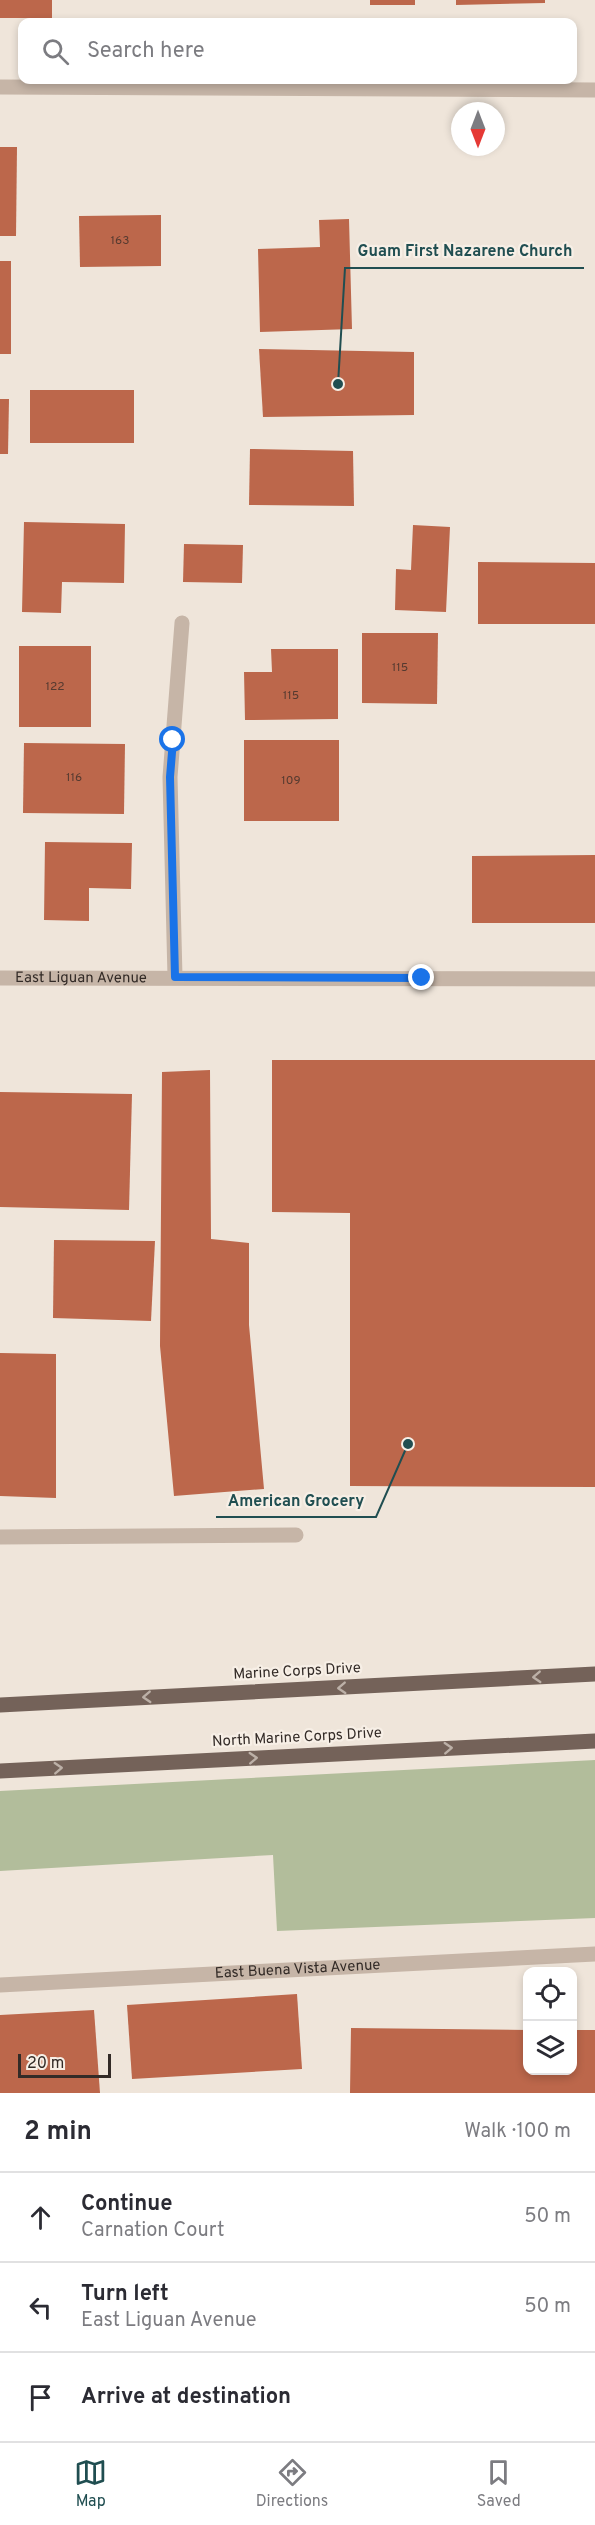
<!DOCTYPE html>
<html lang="en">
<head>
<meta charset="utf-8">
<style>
  :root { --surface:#fff; --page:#f7f7f7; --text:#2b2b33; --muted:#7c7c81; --line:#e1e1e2; --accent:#204e51 }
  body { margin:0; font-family:Overpass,sans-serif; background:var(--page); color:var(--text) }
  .controls { position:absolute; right:18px; bottom:18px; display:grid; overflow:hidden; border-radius:12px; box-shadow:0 3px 9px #0003 }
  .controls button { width:54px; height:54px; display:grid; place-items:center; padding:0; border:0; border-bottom:2px solid var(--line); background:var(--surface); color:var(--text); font:30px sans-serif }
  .compass { position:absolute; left:451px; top:102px; width:54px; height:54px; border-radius:50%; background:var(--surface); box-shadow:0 3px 9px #0003; rotate:180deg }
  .scale { position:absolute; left:18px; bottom:15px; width:93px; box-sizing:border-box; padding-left:6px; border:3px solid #332b27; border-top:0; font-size:16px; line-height:21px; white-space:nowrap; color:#332b27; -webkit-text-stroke:4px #f7efe6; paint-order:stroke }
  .stop { position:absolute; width:18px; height:18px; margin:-14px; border:4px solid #1a73e8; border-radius:50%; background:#fff }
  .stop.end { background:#1a73e8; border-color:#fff; box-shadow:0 2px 6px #0008 }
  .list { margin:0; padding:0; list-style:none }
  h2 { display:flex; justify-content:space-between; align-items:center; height:78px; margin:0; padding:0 24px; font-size:26px }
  h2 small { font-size:20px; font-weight:400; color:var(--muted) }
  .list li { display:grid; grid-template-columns:39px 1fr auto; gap:18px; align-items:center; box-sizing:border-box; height:90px; padding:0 24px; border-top:2px solid var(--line) }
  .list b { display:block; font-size:22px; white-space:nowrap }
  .list p { margin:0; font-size:20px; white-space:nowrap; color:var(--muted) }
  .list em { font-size:20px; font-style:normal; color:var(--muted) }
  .icon { flex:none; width:33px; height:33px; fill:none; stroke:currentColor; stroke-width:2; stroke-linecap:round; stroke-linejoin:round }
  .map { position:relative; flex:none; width:595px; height:2093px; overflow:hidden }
  .search { position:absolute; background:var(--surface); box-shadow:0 3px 9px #0003; left:18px; right:18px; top:18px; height:66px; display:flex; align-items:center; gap:15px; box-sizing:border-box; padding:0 21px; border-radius:12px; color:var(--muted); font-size:22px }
  .sheet { height:348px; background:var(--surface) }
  nav { display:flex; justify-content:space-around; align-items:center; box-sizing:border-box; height:84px; border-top:2px solid var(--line); background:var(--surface); font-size:16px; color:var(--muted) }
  nav a { display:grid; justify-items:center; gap:3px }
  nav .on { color:var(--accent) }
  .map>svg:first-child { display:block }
</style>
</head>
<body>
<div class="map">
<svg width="595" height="2093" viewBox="0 0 595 2093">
  <rect width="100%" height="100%" fill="#efe5da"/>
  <!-- green -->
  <polygon fill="#b2bd9b" points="595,1760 595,1918 277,1931 273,1855 0,1871 0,1791"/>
  <!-- building -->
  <g fill="#bc674b">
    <rect x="0" y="0" width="52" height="18"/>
    <rect x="370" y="0" width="45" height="5"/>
    <polygon points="456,0 545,0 545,3 456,5"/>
    <polygon points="0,147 17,147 16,236 0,236"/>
    <polygon points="161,215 161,266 80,267 79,216"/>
    <polygon points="349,219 352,329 260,332 258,249 320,247 319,220"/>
    <rect x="0" y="261" width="11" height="93"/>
    <polygon points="259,349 414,352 414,415 263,417"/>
    <rect x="30" y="390" width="104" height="53"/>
    <polygon points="0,399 9,399 8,454 0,454"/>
    <polygon points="250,449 353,451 354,506 249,505"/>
    <polygon points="24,522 125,524 124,583 62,582 61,613 22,612"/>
    <polygon points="413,525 450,527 446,612 395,610 396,569 411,570"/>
    <polygon points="184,544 243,545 242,583 183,582"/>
    <polygon points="478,562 595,563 595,624 478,624"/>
    <polygon points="362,633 438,633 437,704 362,703"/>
    <rect x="19" y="646" width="72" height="81"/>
    <polygon points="271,649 338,649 338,719 245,720 244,672 272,672"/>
    <rect x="244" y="740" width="95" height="81"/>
    <polygon points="24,743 125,744 124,814 23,813"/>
    <polygon points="45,842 132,843 131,889 89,888 89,921 44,920"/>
    <polygon points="595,855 595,923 472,923 472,856"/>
    <polygon points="272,1060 595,1060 595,1487 350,1486 350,1213 272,1212"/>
    <polygon points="210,1070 211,1239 249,1243 249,1325 264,1489 174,1496 160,1346 162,1072"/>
    <polygon points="0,1092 132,1094 129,1210 0,1207"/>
    <polygon points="54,1240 155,1241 151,1321 53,1318"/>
    <polygon points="0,1353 56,1354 56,1498 0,1496"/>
    <polygon points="297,1994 302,2069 132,2079 127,2005"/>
    <polygon points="94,2010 100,2093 0,2093 0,2015"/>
    <polygon points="351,2028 528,2030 528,2070 572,2070 572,2030 595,2030 595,2093 350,2093"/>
  </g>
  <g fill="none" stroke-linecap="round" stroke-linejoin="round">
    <!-- lane -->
    <polyline stroke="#c6b5a7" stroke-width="15" points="0,1537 296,1535"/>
    <!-- street -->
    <g stroke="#c6b5a7" stroke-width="15">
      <polyline points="0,87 595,90"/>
      <polyline points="175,977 170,777 182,623"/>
      <path id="s1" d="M0,978L595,979"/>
      <path id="s2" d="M0,1985L595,1954"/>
    </g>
    <!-- primary -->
    <g stroke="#746259" stroke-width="15">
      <polyline points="0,1705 595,1674"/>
      <polyline points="0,1771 595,1741"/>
    </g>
  </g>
  <!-- one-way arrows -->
  <defs><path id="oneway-chevron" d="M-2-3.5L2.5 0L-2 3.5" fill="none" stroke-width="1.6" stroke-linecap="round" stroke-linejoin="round" transform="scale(1.5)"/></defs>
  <g stroke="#bcb0a7">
    <use href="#oneway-chevron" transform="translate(537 1677) rotate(177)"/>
    <use href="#oneway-chevron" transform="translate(342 1688) rotate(177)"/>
    <use href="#oneway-chevron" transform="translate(147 1697) rotate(177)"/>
    <use href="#oneway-chevron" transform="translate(448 1748) rotate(-3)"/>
    <use href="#oneway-chevron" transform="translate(253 1758) rotate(-3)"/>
    <use href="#oneway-chevron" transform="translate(58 1768) rotate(-3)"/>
  </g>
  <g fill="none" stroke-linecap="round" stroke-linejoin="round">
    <!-- route -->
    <polyline stroke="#1a73e8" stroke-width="8" points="173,740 170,777 175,977 422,978"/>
  </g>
  <g text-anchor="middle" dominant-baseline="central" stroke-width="4.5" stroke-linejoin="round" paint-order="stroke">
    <!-- number labels -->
    <g font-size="12" fill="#553a30">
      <text x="120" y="241">163</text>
      <text x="400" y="668">115</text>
      <text x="55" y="687">122</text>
      <text x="291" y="696">115</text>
      <text x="74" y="778">116</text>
      <text x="291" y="781">109</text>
    </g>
    <!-- street labels -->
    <g font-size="15" fill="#332b27" stroke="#f7efe6">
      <text stroke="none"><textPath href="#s1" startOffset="81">East Liguan Avenue</textPath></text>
      <text transform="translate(297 1672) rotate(-3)">Marine Corps Drive</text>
      <text transform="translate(297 1738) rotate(-3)">North Marine Corps Drive</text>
      <text stroke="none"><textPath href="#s2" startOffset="298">East Buena Vista Avenue</textPath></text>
    </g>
  </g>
  <!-- callouts -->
  <path fill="none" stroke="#204e51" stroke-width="2" d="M338 384L345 268H584M408 1444L376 1517H216"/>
  <g fill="#204e51" stroke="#f7efe6" stroke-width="2">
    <circle cx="338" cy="384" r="6"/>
    <circle cx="408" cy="1444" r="6"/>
  </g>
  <g font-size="16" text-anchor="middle" font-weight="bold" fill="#204e51" stroke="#f7efe6" stroke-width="4.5" stroke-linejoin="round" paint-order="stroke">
    <text x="465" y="256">Guam First Nazarene Church</text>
    <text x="296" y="1506">American Grocery</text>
  </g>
</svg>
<div class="controls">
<button><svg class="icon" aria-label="locate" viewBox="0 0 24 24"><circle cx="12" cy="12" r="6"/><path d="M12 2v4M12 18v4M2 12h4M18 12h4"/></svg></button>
<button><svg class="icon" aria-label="layers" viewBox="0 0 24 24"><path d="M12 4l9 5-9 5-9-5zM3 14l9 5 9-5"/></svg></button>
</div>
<svg class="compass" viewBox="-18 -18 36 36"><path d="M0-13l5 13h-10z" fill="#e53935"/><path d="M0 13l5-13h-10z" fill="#7c7c81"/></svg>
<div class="scale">20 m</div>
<div class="stop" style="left:173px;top:740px"></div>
<div class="stop end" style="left:422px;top:978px"></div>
<div class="search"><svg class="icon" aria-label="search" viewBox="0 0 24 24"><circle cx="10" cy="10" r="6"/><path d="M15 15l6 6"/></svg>Search here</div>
</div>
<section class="sheet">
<h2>2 min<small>Walk · 100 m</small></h2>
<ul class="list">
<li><svg class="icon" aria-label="ahead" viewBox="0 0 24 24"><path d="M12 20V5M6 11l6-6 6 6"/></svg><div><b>Continue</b><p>Carnation Court</p></div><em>50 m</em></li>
<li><svg class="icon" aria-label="left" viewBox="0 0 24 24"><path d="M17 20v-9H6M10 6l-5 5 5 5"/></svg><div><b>Turn left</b><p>East Liguan Avenue</p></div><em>50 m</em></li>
<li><svg class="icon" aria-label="arrive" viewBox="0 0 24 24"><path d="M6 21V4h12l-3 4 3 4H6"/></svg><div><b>Arrive at destination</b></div></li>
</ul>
</section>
<nav>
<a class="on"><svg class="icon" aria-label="map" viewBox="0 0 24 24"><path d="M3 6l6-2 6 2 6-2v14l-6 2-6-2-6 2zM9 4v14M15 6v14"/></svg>Map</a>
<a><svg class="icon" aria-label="directions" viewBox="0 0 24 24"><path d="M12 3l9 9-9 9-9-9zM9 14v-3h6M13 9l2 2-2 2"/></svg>Directions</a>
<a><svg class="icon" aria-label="saved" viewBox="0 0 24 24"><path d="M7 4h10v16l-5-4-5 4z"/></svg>Saved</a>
</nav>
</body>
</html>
